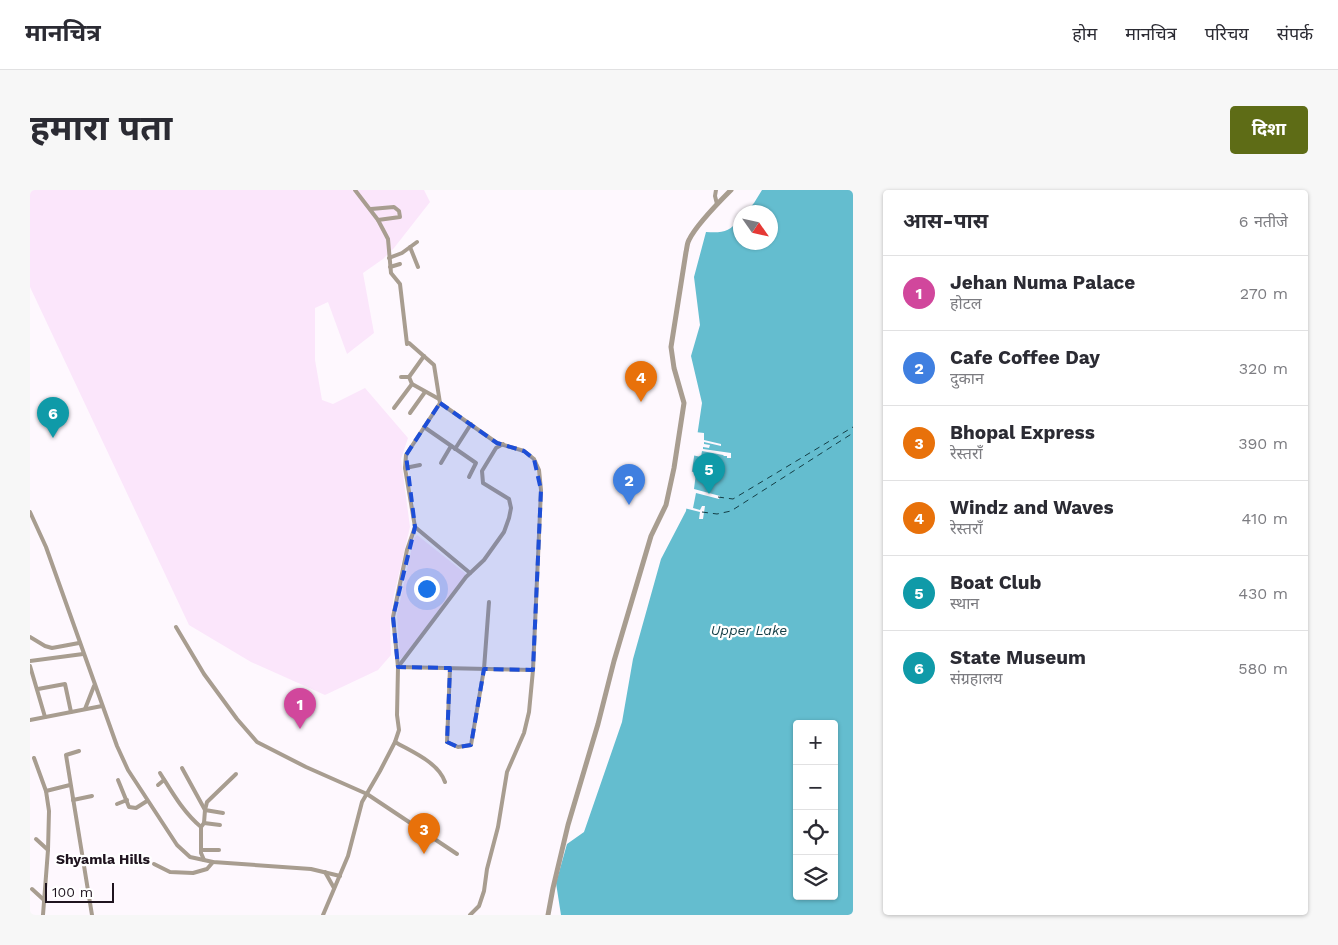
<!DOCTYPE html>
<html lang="hi">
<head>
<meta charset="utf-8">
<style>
  :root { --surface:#fff; --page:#f7f7f7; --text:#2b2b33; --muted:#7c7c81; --line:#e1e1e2; --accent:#5e6c16 }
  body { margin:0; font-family:"Work Sans","Noto Sans Devanagari",sans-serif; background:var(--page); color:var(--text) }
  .controls { position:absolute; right:15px; bottom:15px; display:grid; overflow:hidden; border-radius:5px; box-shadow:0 1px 4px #0004 }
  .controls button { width:45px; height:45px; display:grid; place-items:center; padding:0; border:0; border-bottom:1px solid var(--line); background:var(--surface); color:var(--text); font:25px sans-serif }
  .compass { position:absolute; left:703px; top:15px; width:45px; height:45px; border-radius:50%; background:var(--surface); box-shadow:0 1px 4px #0004; rotate:124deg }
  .scale { position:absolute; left:15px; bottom:12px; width:69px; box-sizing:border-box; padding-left:5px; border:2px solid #1f141f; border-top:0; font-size:14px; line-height:18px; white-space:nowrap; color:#1f141f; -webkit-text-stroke:4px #fff; paint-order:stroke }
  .you { position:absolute; left:396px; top:398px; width:18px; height:18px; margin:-12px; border:4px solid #fff; border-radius:50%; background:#1a73e8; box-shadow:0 0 0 8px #1a73e833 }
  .badge { display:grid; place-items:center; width:32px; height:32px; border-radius:50%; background:var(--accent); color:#fff; font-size:16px; font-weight:700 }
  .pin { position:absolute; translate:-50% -41px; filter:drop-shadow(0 1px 2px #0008) }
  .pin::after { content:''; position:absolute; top:26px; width:18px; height:15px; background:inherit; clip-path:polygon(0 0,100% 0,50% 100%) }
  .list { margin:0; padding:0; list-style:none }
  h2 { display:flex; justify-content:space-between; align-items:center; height:65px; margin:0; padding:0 20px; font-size:21px }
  h2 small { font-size:16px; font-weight:400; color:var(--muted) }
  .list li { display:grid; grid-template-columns:32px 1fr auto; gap:15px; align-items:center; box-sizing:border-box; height:75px; padding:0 20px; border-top:1px solid var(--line) }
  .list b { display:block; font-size:19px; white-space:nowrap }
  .list p { margin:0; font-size:16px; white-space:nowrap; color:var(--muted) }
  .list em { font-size:16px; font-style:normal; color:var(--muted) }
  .icon { flex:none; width:28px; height:28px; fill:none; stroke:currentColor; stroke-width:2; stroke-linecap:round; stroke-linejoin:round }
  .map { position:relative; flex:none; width:823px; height:725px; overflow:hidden; border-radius:5px }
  header { display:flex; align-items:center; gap:30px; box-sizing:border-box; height:70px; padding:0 25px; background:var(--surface); border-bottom:1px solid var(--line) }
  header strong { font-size:24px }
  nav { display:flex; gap:28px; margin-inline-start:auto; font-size:18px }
  .intro { display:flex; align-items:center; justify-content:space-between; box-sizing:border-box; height:120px; padding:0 30px }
  h1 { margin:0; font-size:35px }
  .button { padding:12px 22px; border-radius:5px; background:var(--accent); color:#fff; font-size:18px; font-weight:700 }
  main { display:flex; gap:30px; padding:0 30px }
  aside { flex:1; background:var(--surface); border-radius:5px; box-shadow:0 1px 4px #0004 }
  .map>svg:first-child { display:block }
</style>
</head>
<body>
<header>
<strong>मानचित्र</strong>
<nav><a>होम</a><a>मानचित्र</a><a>परिचय</a><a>संपर्क</a></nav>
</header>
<div class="intro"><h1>हमारा पता</h1><a class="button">दिशा</a></div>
<main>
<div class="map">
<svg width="823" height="725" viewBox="0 0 823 725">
  <rect width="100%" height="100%" fill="#fef8fe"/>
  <!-- built -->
  <g fill="#fbe6fb">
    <polygon points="0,0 394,0 400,12 364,58 353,69 333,83 344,143 317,164 298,112 285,118 285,170 292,210 303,214 335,198 378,248 371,269 380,337 364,405 360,431 361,465 348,480 295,505 221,472 159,435 0,97"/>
    <polygon points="387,345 436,384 373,467 370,469 367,425 384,348"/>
  </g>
  <!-- water -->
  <path fill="#64bdcf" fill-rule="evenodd" d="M732,0H823V725H531L526,693L537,654L554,642L592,532L603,469L631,369L656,321L672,213L661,166L670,135L664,87L676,42C693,43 699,42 710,29L711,52H741V22H716L724,13ZM767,534H804V706H767Z"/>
  <!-- pier -->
  <g fill="#fef8fe">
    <polygon points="665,242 674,243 674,250 691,254 691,256 674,252 674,254 680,255 679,258 673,257 673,259 701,263 701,268 697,268 697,266 694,266 693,265 672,261 671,267 662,265"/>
    <polygon points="660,281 666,283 664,299 690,306 689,309 666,303 663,318 670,320 672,316 675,316 673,329 669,329 670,322 654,318"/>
  </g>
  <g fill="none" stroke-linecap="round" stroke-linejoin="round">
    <!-- ferry -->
    <g stroke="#143e46" stroke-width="1" stroke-dasharray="6 5" stroke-linecap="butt">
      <polyline points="688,307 703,309 823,237"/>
      <polyline points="672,322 687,324 701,321 823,243"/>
    </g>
    <!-- minor -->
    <g stroke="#a89d90" stroke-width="4">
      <polyline points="686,0 685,6 687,14"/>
      <polyline points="341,19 364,17 369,21 370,27 348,30"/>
      <polyline points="380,57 388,77"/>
      <polyline points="359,68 372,63 387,52"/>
      <polyline points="360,77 370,74"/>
      <polyline points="371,187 379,187 394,166"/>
      <polyline points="379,187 382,194 409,209"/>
      <polyline points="410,213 467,253 494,261 504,269 509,280 511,300 503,480 499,522 494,543 477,582 468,637 457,679 454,701 449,716 440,725"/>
      <polyline points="364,218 382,194"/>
      <polyline points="380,223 395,202"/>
      <polyline points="394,237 446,273 439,287"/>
      <polyline points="425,259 441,234"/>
      <polyline points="411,273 421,256"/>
      <polyline points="375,278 390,275"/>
      <polyline points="0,322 16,357 87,556 98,580 147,655 160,667 183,672 281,679 310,686"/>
      <polyline points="385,337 440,383"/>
      <polyline points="146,437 174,484 207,529 227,552 276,577 337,604 427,664"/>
      <polyline points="0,447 15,456 22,458 49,453"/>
      <polyline points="0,471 53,464"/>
      <polyline points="0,476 15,527"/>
      <polyline points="368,477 436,387 454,370 474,342 479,328 481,318 479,309 453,293 452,281 466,258 473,254"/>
      <polyline points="368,477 503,480"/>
      <polyline points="420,478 417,552 428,557 441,555 454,479 459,412"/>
      <polyline points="8,499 35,494 41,522"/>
      <polyline points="55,519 64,496"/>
      <polyline points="0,530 72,516"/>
      <path d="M365,552C382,562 408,572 415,592"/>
      <polyline points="49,561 36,565 62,725"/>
      <polyline points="4,568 16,601 19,621 18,660 13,725"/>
      <polyline points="152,578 175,620 174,633 171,637 171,663 174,670"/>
      <path d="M130,583C142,602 153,622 171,637"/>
      <polyline points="88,590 99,617 106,618 117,611"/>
      <polyline points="128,595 134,590"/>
      <polyline points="16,601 40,595"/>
      <polyline points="43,610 62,606"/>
      <polyline points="87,614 97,610"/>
      <polyline points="193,623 175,620 177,612 206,584"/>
      <polyline points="174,633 190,635"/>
      <polyline points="6,649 18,660"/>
      <polyline points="171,660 189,660"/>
      <polyline points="124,674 140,682 163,683 177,679 183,672"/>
      <polyline points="295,682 304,698"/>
      <polyline points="2,699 14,710"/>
      <polyline points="293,725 318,666 332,612 350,581 365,552 369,540 367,525 368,477 363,427 377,360 385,337 375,278 376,265 410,213 404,175 379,153 377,154 370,94 361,83 358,49 348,30 325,0"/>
    </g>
    <!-- tertiary -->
    <path stroke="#a89d90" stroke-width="5" d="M518,725L523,698L538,635L568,534L584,471L621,346L636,315L644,278L654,213L644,178L641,157L656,62C657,58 657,53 659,50C666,35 689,12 701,0"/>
  </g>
  <!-- marked area -->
  <path fill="#1d4ed8" fill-opacity="0.2" stroke="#1d4ed8" stroke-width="4" stroke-dasharray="10 6" stroke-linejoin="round" d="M410,213L467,253L494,261L504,269L511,300L503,480L454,479L441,555L428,557L417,552L420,478L368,477L363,427L385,337L376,265Z"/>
  <g text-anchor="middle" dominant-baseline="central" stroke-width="4.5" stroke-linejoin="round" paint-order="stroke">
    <!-- water labels -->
    <g font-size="14" font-style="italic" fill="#143e46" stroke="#fff">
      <text x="719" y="440">Upper Lake</text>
    </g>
    <!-- neighbourhood labels -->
    <g font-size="14" font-weight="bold" fill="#1f141f" stroke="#fff">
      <text x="73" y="669">Shyamla Hills</text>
    </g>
  </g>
</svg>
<div class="controls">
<button>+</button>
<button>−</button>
<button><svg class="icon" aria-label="locate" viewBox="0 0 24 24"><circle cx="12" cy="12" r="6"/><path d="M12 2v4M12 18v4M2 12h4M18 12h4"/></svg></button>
<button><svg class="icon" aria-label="layers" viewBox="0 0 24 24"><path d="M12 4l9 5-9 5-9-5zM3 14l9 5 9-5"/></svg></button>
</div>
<svg class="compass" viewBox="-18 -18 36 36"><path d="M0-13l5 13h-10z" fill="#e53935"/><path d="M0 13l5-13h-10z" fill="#7c7c81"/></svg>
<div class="scale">100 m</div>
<div class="you"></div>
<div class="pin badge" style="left:270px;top:539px;background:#d1479c">1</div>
<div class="pin badge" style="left:599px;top:315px;background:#3f7fe0">2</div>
<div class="pin badge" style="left:394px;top:664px;background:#e8710a">3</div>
<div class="pin badge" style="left:611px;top:212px;background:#e8710a">4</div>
<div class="pin badge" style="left:679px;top:304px;background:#0f9aa8">5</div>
<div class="pin badge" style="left:23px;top:248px;background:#0f9aa8">6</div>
</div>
<aside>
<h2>आस-पास<small>6 नतीजे</small></h2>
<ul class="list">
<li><span class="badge" style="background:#d1479c">1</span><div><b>Jehan Numa Palace</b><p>होटल</p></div><em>270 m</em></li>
<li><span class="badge" style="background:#3f7fe0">2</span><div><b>Cafe Coffee Day</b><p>दुकान</p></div><em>320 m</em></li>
<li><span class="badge" style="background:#e8710a">3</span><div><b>Bhopal Express</b><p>रेस्तराँ</p></div><em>390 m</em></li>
<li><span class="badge" style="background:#e8710a">4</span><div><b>Windz and Waves</b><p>रेस्तराँ</p></div><em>410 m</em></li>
<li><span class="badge" style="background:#0f9aa8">5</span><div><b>Boat Club</b><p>स्थान</p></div><em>430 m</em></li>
<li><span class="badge" style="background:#0f9aa8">6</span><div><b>State Museum</b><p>संग्रहालय</p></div><em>580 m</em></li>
</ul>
</aside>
</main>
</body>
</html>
